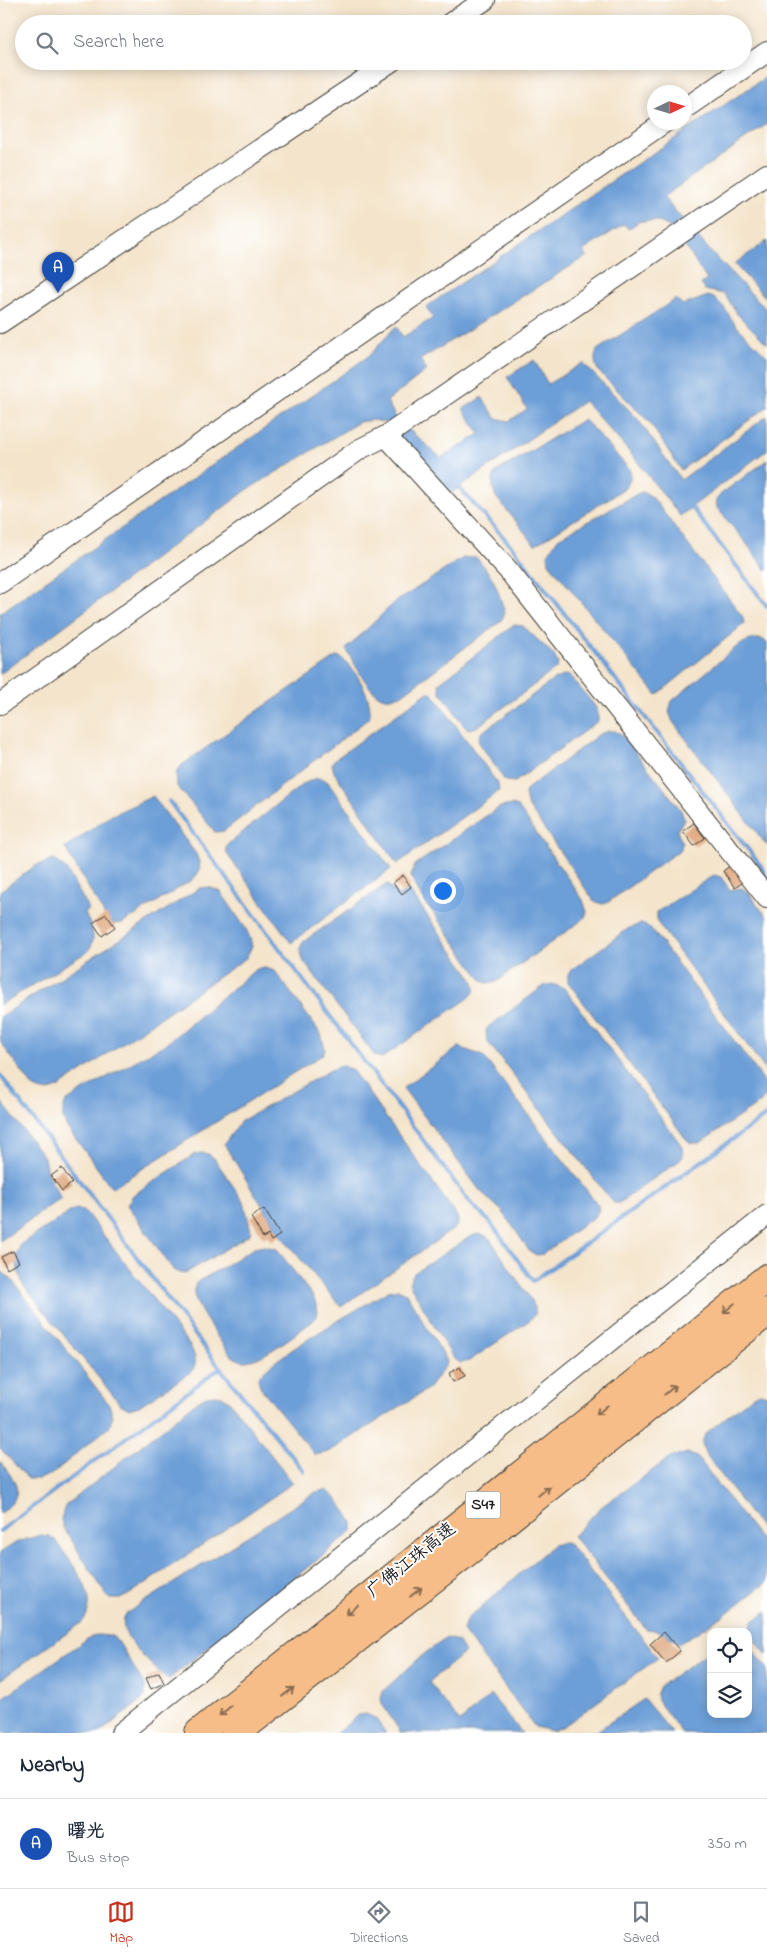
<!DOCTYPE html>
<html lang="en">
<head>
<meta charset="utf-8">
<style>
  :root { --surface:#fff; --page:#f6f6f7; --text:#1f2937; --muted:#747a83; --line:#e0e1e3; --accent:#c8321e }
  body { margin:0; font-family:"Indie Flower","LXGW WenKai TC",sans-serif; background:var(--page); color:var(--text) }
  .controls { position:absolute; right:15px; bottom:15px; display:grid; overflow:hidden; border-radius:10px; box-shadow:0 2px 12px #0003 }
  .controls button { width:45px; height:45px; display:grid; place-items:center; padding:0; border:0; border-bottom:1px solid var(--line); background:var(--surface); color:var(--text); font:25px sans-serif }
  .compass { position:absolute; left:647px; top:85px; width:45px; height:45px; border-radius:50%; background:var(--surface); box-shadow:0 2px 12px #0003; rotate:86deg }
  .you { position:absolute; left:442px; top:890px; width:18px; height:18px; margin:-12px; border:4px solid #fff; border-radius:50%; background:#1a73e8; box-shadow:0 0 0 8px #1a73e833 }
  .badge { display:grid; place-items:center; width:32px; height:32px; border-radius:50%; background:var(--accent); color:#fff; font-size:16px; font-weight:700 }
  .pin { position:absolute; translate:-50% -41px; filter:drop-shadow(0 1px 2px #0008) }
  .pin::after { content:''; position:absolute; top:26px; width:18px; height:15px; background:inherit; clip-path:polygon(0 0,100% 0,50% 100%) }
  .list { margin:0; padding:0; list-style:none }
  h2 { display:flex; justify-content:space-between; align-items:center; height:65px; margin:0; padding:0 20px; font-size:21px }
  h2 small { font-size:16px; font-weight:400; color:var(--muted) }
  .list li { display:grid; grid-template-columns:32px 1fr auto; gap:15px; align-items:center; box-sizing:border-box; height:90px; padding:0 20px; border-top:1px solid var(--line) }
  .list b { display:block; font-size:19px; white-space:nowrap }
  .list p { margin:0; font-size:16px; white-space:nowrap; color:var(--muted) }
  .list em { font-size:16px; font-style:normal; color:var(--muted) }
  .icon { flex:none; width:28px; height:28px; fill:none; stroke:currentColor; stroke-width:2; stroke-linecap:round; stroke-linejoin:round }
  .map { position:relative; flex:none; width:767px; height:1733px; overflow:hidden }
  .search { position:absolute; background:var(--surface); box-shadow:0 2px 12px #0003; left:15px; right:15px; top:15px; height:55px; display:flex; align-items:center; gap:12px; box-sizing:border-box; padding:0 18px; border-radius:28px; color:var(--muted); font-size:19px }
  .sheet { height:155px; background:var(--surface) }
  nav { display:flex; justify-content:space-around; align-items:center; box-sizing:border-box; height:70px; border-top:1px solid var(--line); background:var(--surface); font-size:14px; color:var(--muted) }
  nav a { display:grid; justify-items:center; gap:2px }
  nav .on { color:var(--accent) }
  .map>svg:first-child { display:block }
</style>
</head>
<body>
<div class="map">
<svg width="767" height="1733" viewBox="0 0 767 1733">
  <rect width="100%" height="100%" fill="#fff"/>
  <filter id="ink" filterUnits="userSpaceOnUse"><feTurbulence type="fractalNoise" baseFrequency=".02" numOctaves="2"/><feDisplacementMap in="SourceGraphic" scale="10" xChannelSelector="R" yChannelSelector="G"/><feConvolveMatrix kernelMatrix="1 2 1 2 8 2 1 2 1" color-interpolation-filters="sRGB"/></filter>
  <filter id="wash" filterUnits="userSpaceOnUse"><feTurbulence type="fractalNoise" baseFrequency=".0096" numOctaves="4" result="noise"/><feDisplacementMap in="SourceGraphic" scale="20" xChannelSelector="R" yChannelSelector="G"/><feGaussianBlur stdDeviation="1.12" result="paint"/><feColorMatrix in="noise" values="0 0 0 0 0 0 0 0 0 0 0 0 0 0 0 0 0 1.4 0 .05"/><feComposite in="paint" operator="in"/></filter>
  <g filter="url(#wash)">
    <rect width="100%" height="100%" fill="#f4e4cb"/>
    <!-- water -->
    <g fill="#6c9ed7" stroke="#445d7a">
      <polygon points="767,76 767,124 663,197 712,253 767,310 767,344 738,315 724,294 705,290 701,284 707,280 674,229 657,221 640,221 628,229 624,224 583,251 587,256 420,360 427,370 387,401 396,418 441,458 480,434 463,409 482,397 496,418 509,421 527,409 507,377 534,360 548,384 583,363 637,418 681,480 767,416 767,450 680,516 632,455 584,401 450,494 386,423 373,420 359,422 247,490 0,674 0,613 370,355 396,326 403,337 433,318 426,307"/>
      <polygon points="767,241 767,299 734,264"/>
      <path d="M708,296C722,299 727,314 735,324C745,336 757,345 767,356V407L681,470L650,423L599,372C594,363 594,358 597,350L676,299L683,305Z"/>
      <path d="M584,419L630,470C631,478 630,482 625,488L535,545L496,497C492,488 491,481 496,472Z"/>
      <polygon points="767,460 767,571 746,543 717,508 716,500 721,494"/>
      <polygon points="641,492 646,493 652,497 743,617 744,624 657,695 549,563 548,554 558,538"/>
      <path d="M476,557C489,572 494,578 500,597C503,609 508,611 500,622L401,695C396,696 391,699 385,698C370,696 354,662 346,649L394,603L463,558Z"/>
      <polygon points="514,625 523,626 553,654 558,663 557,668 477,727 469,729 465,727 440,691 439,683"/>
      <polygon points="754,639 762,639 767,643 767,846 673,722 669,712 672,701 735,648 745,642"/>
      <path d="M338,656C354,665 375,700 369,718L224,831L215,832L177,786L176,773L182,765L259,710Z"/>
      <polygon points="565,675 570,676 595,706 598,712 598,721 515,782 505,781 478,741 481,733 553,680"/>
      <polygon points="428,692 434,695 498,784 499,791 397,864 334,772 332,764 334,760"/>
      <polygon points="607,731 615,731 621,734 681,810 684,819 677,831 682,843 681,849 607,903 602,904 594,901 527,804 525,793 527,789 598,735"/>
      <polygon points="317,778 324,779 329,783 391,869 291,943 227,854 226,848 228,844 303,784"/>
      <path d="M153,796L196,854C201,866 202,871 192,880L123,923L113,924L107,919L65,848L110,816Z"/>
      <polygon points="512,805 518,807 583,900 587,912 585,917 581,921 496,982 486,983 482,980 416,889 411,876 415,865 489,814 500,807"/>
      <path d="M54,860L66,869L89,909L85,914C92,928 98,939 87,952L0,1005V891L35,866Z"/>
      <polygon points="714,875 721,877 730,890 741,888 747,891 767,917 767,1072 657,922 657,912"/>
      <path d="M387,884L398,896L409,890L470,975C476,984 478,990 469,998L382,1058L375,1056L304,962C300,954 298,948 304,941Z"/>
      <path d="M209,887L221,892L246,929L250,938L252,946L246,958L58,1088C48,1092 42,1093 33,1087L1,1043L0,1017L190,894L200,888Z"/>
      <polygon points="641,924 646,925 653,931 767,1085 767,1094 761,1102 700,1143 691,1143 686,1139 568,982 568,974 571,970 629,928"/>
      <polygon points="262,967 275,971 321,1034 325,1049 322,1055 112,1188 66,1126 63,1117 63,1109 66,1102 81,1092 167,1043 255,970"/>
      <polygon points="552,984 564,988 682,1146 683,1157 679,1161 619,1203 614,1203 610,1199 487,1041 486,1031 488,1027 544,986"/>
      <polygon points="459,1047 483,1056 598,1205 599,1210 595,1216 543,1254 537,1255 530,1252 503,1212 481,1192 403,1088"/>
      <path d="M342,1065L352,1070L455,1213C459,1220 460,1225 452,1230L341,1307L281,1236L224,1144L241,1121L336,1067Z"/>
      <polygon points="0,1100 44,1157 47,1174 61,1198 0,1241"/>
      <polygon points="202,1153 208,1154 214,1158 244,1202 251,1231 249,1235 186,1273 174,1271 127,1205 133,1195 195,1154"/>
      <path d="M78,1209L83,1210L87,1214L190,1346C196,1357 198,1364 190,1373L139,1406L129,1409L120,1404L23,1285L16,1263L17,1254L21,1244L73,1210Z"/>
      <polygon points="478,1234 486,1236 490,1239 533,1303 536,1313 530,1320 469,1361 461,1363 453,1358 409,1283 414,1273 471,1236"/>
      <path d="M264,1246L277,1249L314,1298L318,1311L317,1316L312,1322C297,1332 264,1360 246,1361C241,1361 236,1359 232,1356C224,1347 197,1309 195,1297C193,1292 194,1288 196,1283L254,1248Z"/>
      <polygon points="0,1270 11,1279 109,1404 113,1416 109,1427 52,1474 39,1479 28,1479 0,1448"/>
      <path d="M398,1289L406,1293L446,1359L447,1363L429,1388L329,1452L315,1455L260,1387L258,1378C266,1361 365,1305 388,1291Z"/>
      <polygon points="760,1393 767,1395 767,1537 705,1453 702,1443 705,1434 753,1396"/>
      <polygon points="215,1395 222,1396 230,1402 293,1483 130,1594 120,1599 110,1599 105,1593 63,1527 61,1519 65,1506 196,1402 206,1396"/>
      <path d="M688,1453L698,1458L767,1548V1582L723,1616L680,1643C667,1638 660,1629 646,1629L573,1536L601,1507L671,1457Z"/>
      <path d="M0,1461C17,1484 27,1493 0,1514Z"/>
      <path d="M325,1490C333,1492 350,1515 353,1523C354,1528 352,1531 349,1534L168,1680C155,1668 110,1631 127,1613L316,1492Z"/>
      <path d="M41,1535L49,1536L55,1540C70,1562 106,1600 80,1624L0,1680V1553L17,1542Z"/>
      <polygon points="561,1543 566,1543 571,1546 658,1658 564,1726 551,1731 535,1727 463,1631 466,1620 553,1545"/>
      <polygon points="767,1611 767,1655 753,1637 750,1629 753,1621"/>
      <polygon points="97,1635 112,1636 118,1641 145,1686 145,1697 141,1701 99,1733 0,1733 0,1700 87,1639"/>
      <polygon points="447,1638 458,1641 465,1652 429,1682 460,1722 491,1695 522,1733 401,1733 382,1704 381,1699 383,1691 425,1653"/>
      <polygon points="748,1644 767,1668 767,1733 682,1733 657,1700 656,1695 660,1686 711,1650 711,1714 748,1714"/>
      <polygon points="644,1699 672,1733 594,1733"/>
      <polygon points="366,1714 375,1718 386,1733 336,1733 359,1715"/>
    </g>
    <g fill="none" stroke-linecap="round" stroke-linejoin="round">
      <!-- stream -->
      <g stroke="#6c9ed7" stroke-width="4">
        <polyline points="456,484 515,550 761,866 767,879"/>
        <polyline points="689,504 767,606"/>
        <polyline points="169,801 471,1204 490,1222 533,1281 767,1115"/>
        <polyline points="0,1075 220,1368 304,1471"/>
        <polyline points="0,1531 220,1368"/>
      </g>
    </g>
    <g id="blocks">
      <!-- building -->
      <g fill="#dfa67a">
        <polygon points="694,823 705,838 694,846 683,831"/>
        <polygon points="734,863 746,880 735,888 723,871"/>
        <polygon points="403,875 411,887 402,894 393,883"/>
        <polygon points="106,914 115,927 102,936 93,923"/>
        <polygon points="62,1168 72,1183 62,1191 51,1176"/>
        <polygon points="264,1209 280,1235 271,1241 268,1235 263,1238 251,1217"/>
        <polygon points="13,1251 19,1262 7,1269 1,1257"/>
        <polygon points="460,1367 465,1376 453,1382 449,1373"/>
        <polygon points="664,1632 680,1651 666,1663 650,1644"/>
        <polygon points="159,1672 164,1683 151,1689 146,1678"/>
      </g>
    </g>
  </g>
  <g filter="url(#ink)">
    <use href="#blocks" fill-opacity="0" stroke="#3c3a36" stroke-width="1"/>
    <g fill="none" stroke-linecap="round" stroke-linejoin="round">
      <!-- minor casing -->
      <g stroke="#3c3a36" stroke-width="22">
        <g id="minor">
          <polyline points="449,24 485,0"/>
          <polyline points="684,109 767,52"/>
          <polyline points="0,323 392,61"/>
          <polyline points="386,436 508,570 767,898"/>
          <polyline points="0,583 665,122"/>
          <polyline points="0,704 360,449 386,436 767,174"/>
          <polyline points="121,1733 767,1215"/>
        </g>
      </g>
      <!-- highway casing -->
      <g stroke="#3c3a36" stroke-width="30">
        <g id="highway">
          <polyline points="199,1733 767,1278"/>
          <polyline points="236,1733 471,1549 767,1312"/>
        </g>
      </g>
      <!-- minor -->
      <use href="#minor" stroke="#fff" stroke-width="20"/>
      <!-- highway -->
      <use href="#highway" stroke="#f7bd88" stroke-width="28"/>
    </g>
    <!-- one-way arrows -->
    <defs><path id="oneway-shaft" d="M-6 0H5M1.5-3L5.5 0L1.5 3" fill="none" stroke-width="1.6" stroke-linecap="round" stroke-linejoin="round" transform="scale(1.25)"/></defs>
    <g stroke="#8a6c52">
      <use href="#oneway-shaft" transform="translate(729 1308) rotate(141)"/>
      <use href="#oneway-shaft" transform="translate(670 1390) rotate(-39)"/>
      <use href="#oneway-shaft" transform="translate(602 1410) rotate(141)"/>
      <use href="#oneway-shaft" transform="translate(544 1491) rotate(-39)"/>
      <use href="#oneway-shaft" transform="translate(416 1592) rotate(-38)"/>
      <use href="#oneway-shaft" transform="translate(352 1610) rotate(141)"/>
      <use href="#oneway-shaft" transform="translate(288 1692) rotate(-38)"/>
      <use href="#oneway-shaft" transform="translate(225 1711) rotate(141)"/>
    </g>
  </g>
  <g text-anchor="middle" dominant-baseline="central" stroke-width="4" stroke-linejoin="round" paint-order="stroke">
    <!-- shield labels -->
    <rect fill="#fff" stroke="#606060" stroke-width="1" x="465.5" y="1491.5" width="35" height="27" rx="4"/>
    <g font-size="16" font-weight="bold" fill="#1c1c1c">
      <text x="483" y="1505">S47</text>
    </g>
    <!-- street labels -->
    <g font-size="18" fill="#1c1c1c" stroke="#fff">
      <text transform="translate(412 1561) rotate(-39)">广佛江珠高速</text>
    </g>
  </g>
</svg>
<div class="controls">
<button><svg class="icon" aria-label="locate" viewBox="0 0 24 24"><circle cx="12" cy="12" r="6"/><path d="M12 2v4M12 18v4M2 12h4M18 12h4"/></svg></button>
<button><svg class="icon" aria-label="layers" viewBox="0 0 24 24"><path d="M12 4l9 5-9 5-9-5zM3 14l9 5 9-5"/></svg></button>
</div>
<svg class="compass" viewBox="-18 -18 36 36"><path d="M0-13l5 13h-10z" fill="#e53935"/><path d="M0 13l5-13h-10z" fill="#747a83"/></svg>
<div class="you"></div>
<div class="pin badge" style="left:58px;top:293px;background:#1a4fb4">A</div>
<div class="search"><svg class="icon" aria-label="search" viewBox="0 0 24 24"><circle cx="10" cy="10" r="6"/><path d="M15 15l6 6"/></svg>Search here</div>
</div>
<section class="sheet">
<h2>Nearby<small></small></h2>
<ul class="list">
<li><span class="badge" style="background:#1a4fb4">A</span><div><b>曙光</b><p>Bus stop</p></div><em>350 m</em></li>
</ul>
</section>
<nav>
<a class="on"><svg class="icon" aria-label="map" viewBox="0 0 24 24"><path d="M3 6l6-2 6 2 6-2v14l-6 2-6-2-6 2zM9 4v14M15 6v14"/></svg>Map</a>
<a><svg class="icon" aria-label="directions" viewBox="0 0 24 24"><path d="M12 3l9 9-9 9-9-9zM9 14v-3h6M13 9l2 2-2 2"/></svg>Directions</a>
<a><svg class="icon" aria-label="saved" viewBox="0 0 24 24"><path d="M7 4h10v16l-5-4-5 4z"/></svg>Saved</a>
</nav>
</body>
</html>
